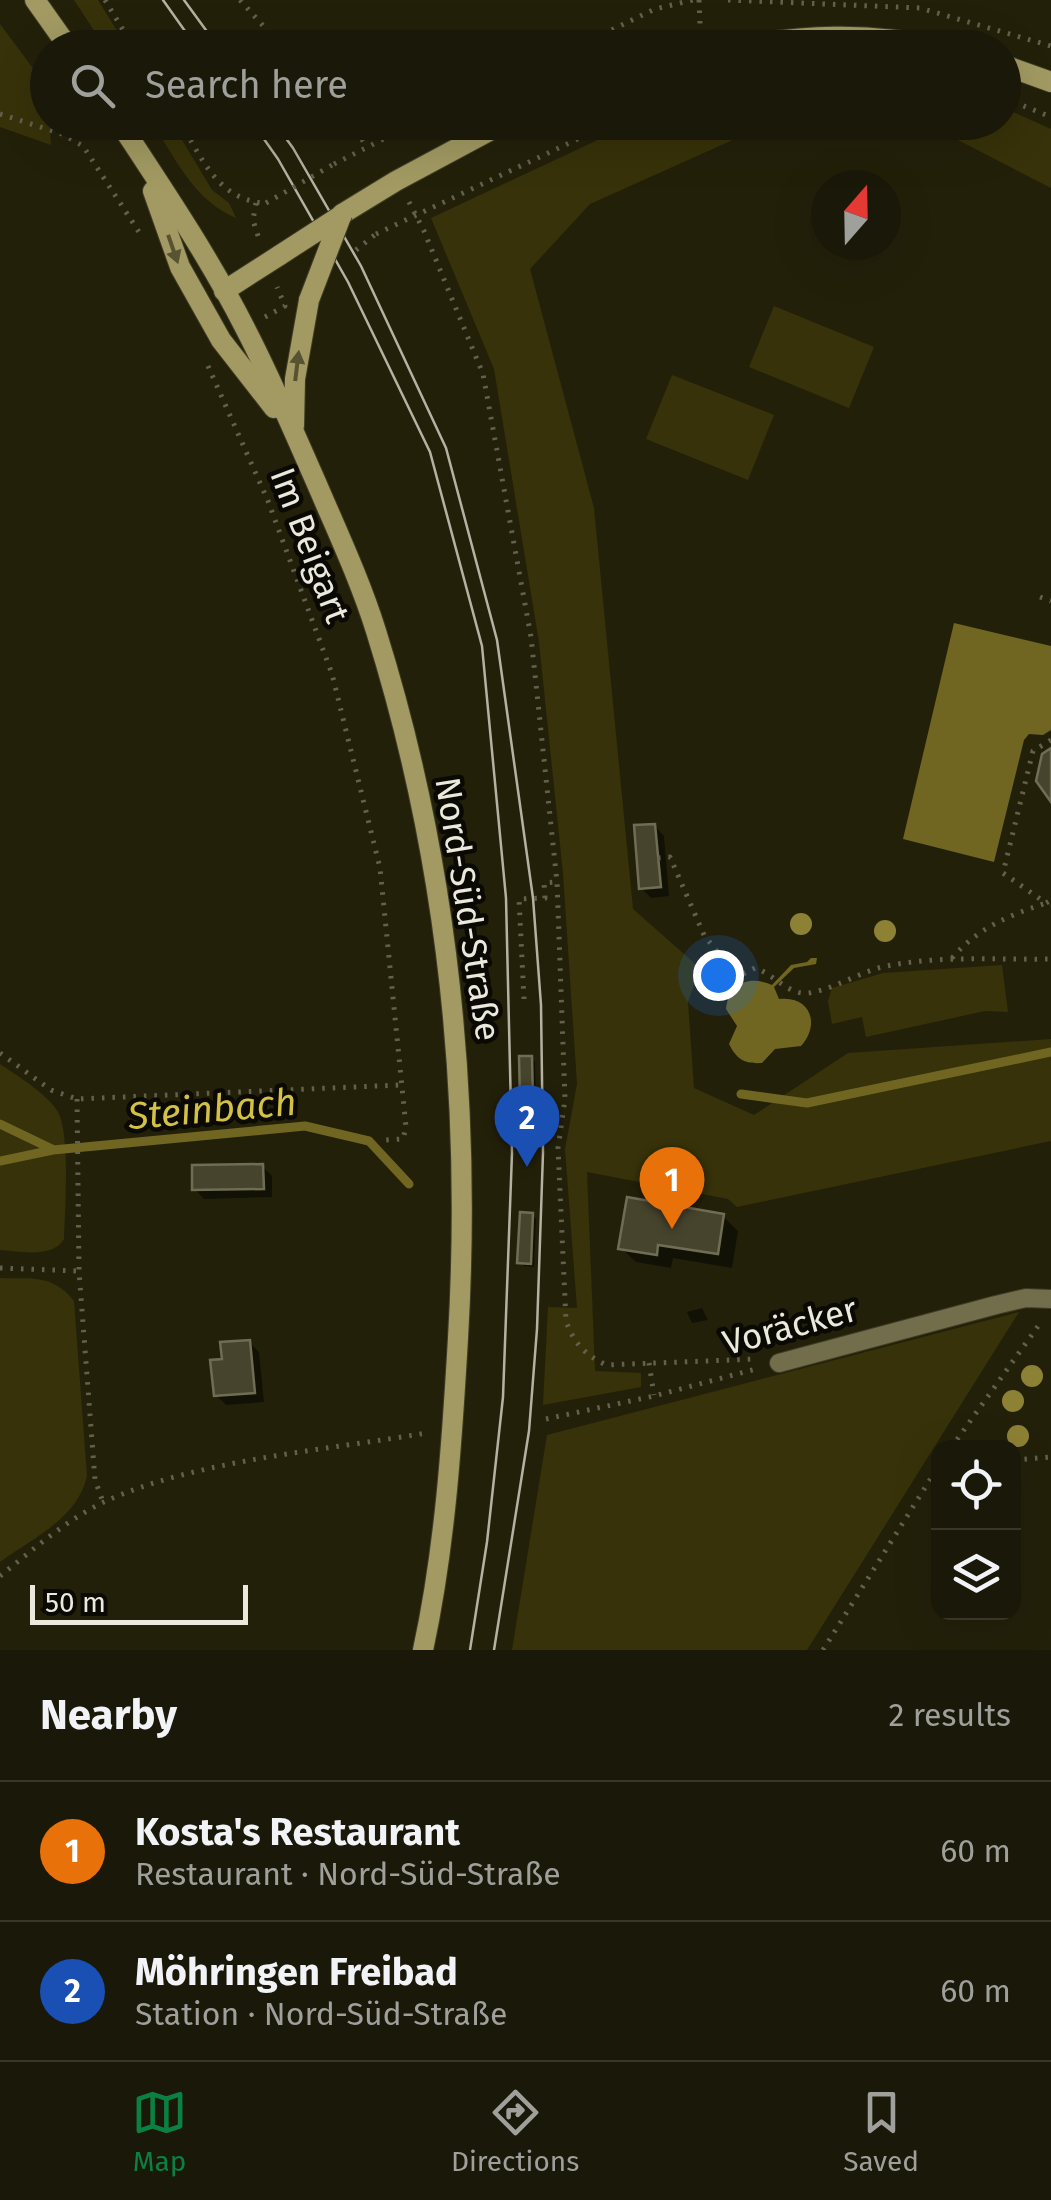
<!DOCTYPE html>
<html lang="en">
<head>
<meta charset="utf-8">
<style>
  :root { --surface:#1a1808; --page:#272516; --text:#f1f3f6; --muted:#9fa09c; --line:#383729; --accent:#0b8043 }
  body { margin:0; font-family:"Fira Sans",sans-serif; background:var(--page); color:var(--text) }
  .controls { position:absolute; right:30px; bottom:30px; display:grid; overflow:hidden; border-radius:20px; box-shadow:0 10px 40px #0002 }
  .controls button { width:90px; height:90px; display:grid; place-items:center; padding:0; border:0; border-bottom:2px solid var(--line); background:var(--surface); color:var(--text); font:50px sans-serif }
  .compass { position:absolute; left:811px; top:170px; width:90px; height:90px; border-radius:50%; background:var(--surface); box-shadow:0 10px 40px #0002; rotate:20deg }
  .scale { position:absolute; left:30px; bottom:25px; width:218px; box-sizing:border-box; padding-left:10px; border:5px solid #ebe9dc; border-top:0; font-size:28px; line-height:35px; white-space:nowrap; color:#ebe9dc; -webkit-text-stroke:8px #0b0903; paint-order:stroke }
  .you { position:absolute; left:718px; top:975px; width:35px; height:35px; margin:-25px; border:8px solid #fff; border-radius:50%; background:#1a73e8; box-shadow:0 0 0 15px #1a73e833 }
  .badge { display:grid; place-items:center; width:65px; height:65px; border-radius:50%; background:var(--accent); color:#fff; font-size:32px; font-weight:700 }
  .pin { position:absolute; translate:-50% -82px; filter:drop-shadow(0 2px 5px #0008) }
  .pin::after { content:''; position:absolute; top:52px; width:35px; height:30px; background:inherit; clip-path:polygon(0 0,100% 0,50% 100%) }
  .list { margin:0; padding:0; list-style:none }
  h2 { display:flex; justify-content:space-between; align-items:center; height:130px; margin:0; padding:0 40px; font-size:42px }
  h2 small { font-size:32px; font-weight:400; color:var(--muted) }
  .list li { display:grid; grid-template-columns:65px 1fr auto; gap:30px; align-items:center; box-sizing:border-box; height:140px; padding:0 40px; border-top:2px solid var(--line) }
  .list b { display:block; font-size:38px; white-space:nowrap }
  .list p { margin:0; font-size:32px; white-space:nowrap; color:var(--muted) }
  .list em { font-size:32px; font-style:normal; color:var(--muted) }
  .icon { flex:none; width:55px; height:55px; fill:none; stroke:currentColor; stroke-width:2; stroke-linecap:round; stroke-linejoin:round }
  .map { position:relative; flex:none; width:1051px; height:1650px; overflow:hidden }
  .search { position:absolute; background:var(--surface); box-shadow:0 10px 40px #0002; left:30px; right:30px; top:30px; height:110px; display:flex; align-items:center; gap:25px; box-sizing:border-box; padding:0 35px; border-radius:55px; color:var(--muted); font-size:38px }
  .sheet { height:410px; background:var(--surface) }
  nav { display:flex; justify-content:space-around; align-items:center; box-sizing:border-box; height:140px; border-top:2px solid var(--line); background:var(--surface); font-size:28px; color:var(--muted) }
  nav a { display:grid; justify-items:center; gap:5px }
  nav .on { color:var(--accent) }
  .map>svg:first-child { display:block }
</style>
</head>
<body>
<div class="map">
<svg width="1051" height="1650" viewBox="0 0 1051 1650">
  <rect width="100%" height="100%" fill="#23200a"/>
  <!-- green -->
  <g fill="#373209">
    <polygon points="74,0 98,0 127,47 105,47"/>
    <polygon points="0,24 47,87 51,145 0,127"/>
    <polygon points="1004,108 1051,129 1051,188 954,138 735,139 590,204 530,269 594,508 633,909 700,968 688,1002 694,1088 754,1115 848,1053 1051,1039 1051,1141 737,1207 728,1199 587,1172 595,1371 641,1373 641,1387 543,1405 548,1307 577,1308 565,1149 577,1084 563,873 539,642 494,369 431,218 634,123 1004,122"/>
    <path d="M153,123H172L212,190L229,203L236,218C195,201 175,159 153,123Z"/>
    <polygon points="774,306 874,347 849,408 749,367"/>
    <polygon points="672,375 774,415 748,480 646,439"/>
    <polygon points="1002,965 1008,1012 985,1011 866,1037 862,1017 832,1024 828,1001 832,988 883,973"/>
    <path d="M0,1064C16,1075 51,1096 59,1114C70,1139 65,1211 64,1239C52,1259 20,1251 0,1250Z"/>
    <path d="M0,1278C31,1279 53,1274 74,1301L87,1476C78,1518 33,1538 0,1562Z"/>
    <polygon points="1019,1312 807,1650 512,1650 547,1435"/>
  </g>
  <!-- water -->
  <g fill="#706621">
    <polygon points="954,623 1051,646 1051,730 1043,735 1029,734 1024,740 994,862 903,839"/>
    <path d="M811,958H817L816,964L794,968L774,987L779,999C810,995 821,1024 801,1046L775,1049L762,1063C745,1064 737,1060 729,1044L737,1026L726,1009C729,983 749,975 772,985L791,965L807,962Z"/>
  </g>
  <!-- shadow -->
  <g fill="#0007">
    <polygon points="655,826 664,836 669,896 651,898 641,888"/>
    <polygon points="531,1058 535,1062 536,1104 527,1104 522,1100"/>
    <polygon points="262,1166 272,1176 272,1197 204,1199 195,1189"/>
    <polygon points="532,1215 536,1219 534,1267 524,1266 520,1262"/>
    <polygon points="723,1216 738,1231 732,1268 673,1258 671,1268 636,1262 621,1248"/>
    <polygon points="702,1308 708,1320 692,1323 687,1312"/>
    <polygon points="249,1342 259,1352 264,1402 226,1405 216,1395"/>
  </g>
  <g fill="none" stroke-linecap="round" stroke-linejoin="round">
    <!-- stream -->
    <g stroke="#706621" stroke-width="9">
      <polyline points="741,1094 807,1103 1051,1052"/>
      <polyline points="0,1124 52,1149"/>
      <polyline points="0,1161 53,1150 305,1126 369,1141 409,1184"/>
    </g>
  </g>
  <!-- building -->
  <g fill="#47442d" stroke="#706d55" stroke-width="2.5">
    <polygon points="1051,748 1051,802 1036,781 1042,754"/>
    <polygon points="655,824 661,887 639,889 634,825"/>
    <polygon points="519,1056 532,1056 533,1101 520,1101"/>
    <polygon points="263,1164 264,1189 192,1190 192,1165"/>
    <polygon points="627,1197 724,1214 718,1254 658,1245 657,1255 618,1249"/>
    <polygon points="520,1212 533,1213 531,1264 517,1263"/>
    <polygon points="250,1340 255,1393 214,1396 210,1360 222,1359 220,1342"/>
  </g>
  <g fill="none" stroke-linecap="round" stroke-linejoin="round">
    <!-- service casing -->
    <g stroke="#3f3c27" stroke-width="20">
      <polyline id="service" points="779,1363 996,1305 1026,1298 1051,1299"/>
    </g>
    <!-- secondary casing -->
    <g stroke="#3f3c27" stroke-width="22">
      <g id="secondary">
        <polyline points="35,0 69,48"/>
        <path d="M731,48C800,35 869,31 938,48"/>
        <polyline points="1004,65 1051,82"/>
        <path d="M119,122C163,189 209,257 245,328C271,378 293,430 316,482C337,531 360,580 376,631C448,861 472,1098 458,1338C452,1442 445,1549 423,1650"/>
        <polyline points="153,191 180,267 221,340 274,408"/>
        <polyline points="342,214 396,181 506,122"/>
        <polyline points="224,291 280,255"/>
        <polyline points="294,426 295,379 309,300"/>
      </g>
    </g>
    <!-- path -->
    <g stroke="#63604d" stroke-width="5" stroke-dasharray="2.5 8" stroke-linecap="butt">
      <polyline points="105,0 134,48"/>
      <polyline points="240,0 283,48"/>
      <polyline points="699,0 701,48"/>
      <polyline points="728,0 920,8 1051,46"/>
      <polyline points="574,48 655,9 693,0"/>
      <polyline points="1004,98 1051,117"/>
      <polyline points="0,114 62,134 83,146 139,232"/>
      <path d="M180,122C202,158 218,201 266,203"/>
      <polyline points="350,122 367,147"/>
      <polyline points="334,164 417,122"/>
      <path d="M409,202L424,231L483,374L531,637L557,882L565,1099L558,1148L566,1321C574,1343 584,1354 606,1365L756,1359"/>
      <polyline points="256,203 253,220 259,239"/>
      <polyline points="376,234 614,122"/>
      <polyline points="265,317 285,306 277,287"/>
      <polyline points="208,366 268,501 332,674 380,868 406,1127 403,1139 386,1140"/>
      <polyline points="1040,597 1051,601"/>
      <polyline points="1051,740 1033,751 1003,873 1046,903 1051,900"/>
      <path d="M658,858L670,857L704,935L737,977L755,968C774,974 789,996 809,993C834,989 858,973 882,967C937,955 995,960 1051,959"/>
      <path d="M952,958C979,927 1008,916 1046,903L1051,905"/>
      <polyline points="524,999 519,899 545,898 544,883 557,882"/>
      <polyline points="0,1053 51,1090 77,1099 400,1085"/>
      <polyline points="77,1099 79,1271 95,1480 103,1502"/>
      <polyline points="0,1268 79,1271"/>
      <polyline points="649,1363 654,1395"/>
      <polyline points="546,1419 654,1396 756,1369"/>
      <polyline points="951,1448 1041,1322"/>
      <polyline points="1014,1460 1051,1457"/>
      <path d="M0,1576C33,1550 67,1519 106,1501C196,1460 327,1450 426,1433"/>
      <polyline points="823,1650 938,1467"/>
    </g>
    <!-- service -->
    <use href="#service" stroke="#726d4b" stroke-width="18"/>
    <!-- secondary -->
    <use href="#secondary" stroke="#a29a62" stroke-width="20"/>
    <!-- tram -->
    <g stroke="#b4b2a3" stroke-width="2.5">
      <polyline points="163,0 197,48"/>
      <polyline points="184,0 219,48"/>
      <polyline points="252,122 278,159 348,282 430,452 482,646 506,898 512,1153 503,1397 487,1542 470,1650"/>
      <polyline points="274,122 293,148 361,266 446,448 497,640 533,898 541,1005 543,1153 537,1329 529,1431 494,1650"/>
    </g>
    <!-- secondary-bridge casing -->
    <g stroke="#3f3c27" stroke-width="22" stroke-linecap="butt">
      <g id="secondary-bridge">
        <polyline points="280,255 342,215"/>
        <polyline points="309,300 342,214"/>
      </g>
    </g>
    <!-- path-bridge -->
    <g stroke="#63604d" stroke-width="5" stroke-dasharray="2.5 8" stroke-linecap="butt">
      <polyline points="266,203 334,164"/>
      <polyline points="356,250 376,234"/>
    </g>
    <!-- secondary-bridge -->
    <use href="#secondary-bridge" stroke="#a29a62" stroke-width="20"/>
  </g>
  <!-- trees -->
  <g fill="#8d8135">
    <circle cx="801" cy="924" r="11"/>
    <circle cx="885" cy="931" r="11"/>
    <circle cx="1032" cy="1376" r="11"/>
    <circle cx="1013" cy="1401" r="11"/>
    <circle cx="1018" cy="1436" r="11"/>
  </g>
  <!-- one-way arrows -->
  <defs><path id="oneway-solid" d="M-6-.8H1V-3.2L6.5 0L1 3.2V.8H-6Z" transform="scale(2.5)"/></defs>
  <g fill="#565232">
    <use href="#oneway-solid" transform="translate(173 249) rotate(71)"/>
    <use href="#oneway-solid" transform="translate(297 366) rotate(-83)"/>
  </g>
  <g text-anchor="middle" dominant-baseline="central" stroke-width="9" stroke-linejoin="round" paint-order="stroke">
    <!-- street labels -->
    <g font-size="35" fill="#ebe9dc" stroke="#0b0903">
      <text transform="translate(310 545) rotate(69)">Im Beigart</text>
      <text transform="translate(468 909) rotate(81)">Nord-Süd-Straße</text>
      <text transform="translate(790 1326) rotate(-15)">Voräcker</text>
    </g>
    <!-- water labels -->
    <g font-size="38" font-style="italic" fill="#d3c146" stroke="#0b0903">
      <text transform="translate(212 1109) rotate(-5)">Steinbach</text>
    </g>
  </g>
</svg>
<div class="controls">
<button><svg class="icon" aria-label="locate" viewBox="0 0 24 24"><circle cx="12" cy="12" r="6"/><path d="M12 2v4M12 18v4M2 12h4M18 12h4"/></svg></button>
<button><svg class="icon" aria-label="layers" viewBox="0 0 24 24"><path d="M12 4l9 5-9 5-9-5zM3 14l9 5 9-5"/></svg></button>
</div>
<svg class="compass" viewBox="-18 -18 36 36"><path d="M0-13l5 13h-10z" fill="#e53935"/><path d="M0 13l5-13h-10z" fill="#9fa09c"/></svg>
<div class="scale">50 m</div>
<div class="you"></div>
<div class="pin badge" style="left:672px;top:1229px;background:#e8710a">1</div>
<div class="pin badge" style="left:527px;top:1167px;background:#1a4fb4">2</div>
<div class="search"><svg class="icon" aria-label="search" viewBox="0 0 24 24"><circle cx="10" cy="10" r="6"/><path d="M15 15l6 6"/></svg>Search here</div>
</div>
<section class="sheet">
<h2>Nearby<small>2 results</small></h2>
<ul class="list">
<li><span class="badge" style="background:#e8710a">1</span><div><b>Kosta's Restaurant</b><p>Restaurant · Nord-Süd-Straße</p></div><em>60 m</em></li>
<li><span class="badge" style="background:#1a4fb4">2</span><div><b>Möhringen Freibad</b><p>Station · Nord-Süd-Straße</p></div><em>60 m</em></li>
</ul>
</section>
<nav>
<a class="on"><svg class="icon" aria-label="map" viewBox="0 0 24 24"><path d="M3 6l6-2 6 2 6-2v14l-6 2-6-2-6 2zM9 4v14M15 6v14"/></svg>Map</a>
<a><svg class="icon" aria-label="directions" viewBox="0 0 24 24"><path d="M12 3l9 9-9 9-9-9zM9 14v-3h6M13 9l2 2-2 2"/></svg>Directions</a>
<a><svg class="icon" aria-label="saved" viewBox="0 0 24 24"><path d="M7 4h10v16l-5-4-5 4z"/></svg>Saved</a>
</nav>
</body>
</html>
